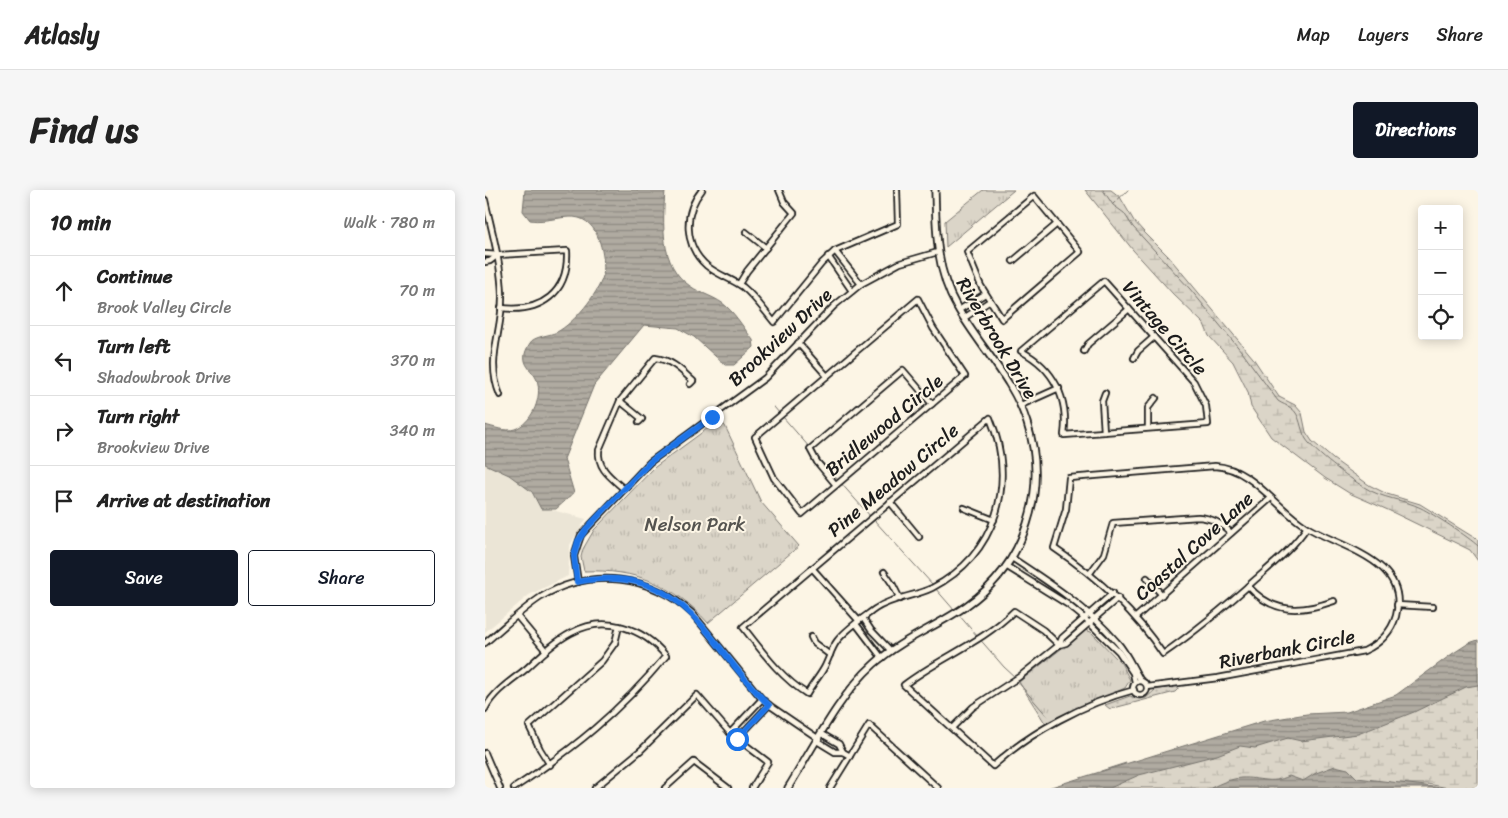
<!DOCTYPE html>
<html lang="en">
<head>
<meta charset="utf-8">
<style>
  :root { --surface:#fff; --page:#f6f6f6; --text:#222; --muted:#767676; --line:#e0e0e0; --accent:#111827 }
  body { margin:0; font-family:Sriracha,sans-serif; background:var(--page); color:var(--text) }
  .controls { position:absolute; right:15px; top:15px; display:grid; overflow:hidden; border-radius:5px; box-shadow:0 2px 12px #0003 }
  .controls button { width:45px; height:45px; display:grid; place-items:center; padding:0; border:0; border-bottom:1px solid var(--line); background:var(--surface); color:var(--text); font:25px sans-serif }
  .stop { position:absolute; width:15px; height:15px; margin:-11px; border:4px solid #1a73e8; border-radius:50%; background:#fff }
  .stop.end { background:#1a73e8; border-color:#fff; box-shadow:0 1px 5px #0008 }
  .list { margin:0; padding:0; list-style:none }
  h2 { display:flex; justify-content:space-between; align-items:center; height:65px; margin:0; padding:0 20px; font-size:21px }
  h2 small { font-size:16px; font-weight:400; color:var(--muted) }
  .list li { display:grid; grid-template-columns:32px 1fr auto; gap:15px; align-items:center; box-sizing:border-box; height:70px; padding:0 20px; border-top:1px solid var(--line) }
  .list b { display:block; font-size:19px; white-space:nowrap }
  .list p { margin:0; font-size:16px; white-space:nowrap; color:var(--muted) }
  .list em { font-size:16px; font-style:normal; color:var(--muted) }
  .actions { display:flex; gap:10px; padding:15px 20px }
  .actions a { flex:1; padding:11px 0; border:1px solid var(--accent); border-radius:5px; text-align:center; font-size:18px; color:var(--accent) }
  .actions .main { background:var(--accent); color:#fff }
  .icon { flex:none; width:28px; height:28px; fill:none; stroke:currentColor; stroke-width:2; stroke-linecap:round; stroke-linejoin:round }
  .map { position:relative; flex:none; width:993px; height:598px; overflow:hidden; border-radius:5px }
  header { display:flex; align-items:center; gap:30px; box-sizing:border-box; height:70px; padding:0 25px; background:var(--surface); border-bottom:1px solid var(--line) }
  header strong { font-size:24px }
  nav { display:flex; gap:28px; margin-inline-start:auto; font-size:18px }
  .intro { display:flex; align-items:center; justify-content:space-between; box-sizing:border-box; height:120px; padding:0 30px }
  h1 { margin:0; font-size:35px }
  .button { padding:12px 22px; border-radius:5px; background:var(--accent); color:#fff; font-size:18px; font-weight:700 }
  main { display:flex; gap:30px; padding:0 30px }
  aside { flex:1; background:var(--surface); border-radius:5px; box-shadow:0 2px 12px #0003 }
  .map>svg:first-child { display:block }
</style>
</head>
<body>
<header>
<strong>Atlasly</strong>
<nav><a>Map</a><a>Layers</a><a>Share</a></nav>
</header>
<div class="intro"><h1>Find us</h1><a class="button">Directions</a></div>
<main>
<aside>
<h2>10 min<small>Walk · 780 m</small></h2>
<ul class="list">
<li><svg class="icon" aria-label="ahead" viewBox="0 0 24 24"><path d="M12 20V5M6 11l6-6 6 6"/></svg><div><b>Continue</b><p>Brook Valley Circle</p></div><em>70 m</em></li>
<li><svg class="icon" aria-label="left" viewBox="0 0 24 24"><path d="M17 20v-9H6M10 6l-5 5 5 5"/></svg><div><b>Turn left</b><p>Shadowbrook Drive</p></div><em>370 m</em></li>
<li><svg class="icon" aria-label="right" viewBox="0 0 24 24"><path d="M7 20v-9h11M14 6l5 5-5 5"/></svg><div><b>Turn right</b><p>Brookview Drive</p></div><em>340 m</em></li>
<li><svg class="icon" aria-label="arrive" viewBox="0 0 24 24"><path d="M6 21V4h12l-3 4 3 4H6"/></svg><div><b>Arrive at destination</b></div></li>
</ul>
<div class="actions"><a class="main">Save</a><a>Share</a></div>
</aside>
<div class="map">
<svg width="993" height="598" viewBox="0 0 993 598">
  <defs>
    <pattern id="grass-dots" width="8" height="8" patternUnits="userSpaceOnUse" patternTransform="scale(1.25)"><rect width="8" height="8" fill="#dbd5c8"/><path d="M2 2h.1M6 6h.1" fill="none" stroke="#bbb6ab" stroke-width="1.8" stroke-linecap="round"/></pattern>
    <pattern id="wetland-marsh" width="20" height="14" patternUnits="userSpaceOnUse" patternTransform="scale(1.25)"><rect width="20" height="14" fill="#dbd5c8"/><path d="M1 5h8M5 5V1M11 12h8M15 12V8" fill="none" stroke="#bbb6ab"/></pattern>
    <pattern id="park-tufts" width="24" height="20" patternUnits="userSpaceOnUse" patternTransform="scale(1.25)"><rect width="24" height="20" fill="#dbd5c8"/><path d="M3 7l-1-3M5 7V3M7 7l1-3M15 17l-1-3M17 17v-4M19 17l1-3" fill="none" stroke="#bbb6ab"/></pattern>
    <pattern id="water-rules" width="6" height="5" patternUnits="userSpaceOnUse" patternTransform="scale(1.25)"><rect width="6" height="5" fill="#b0aba1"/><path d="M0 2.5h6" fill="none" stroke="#8e8a82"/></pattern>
  </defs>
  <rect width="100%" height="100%" fill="#fcf5e5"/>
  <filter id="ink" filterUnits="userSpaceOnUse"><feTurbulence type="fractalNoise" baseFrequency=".02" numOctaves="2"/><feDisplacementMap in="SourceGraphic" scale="10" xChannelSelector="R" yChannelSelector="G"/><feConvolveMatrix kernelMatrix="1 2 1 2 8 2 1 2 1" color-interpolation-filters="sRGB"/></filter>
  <g filter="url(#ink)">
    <!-- built -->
    <polygon fill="#ebe5d6" points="0,271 33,284 56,317 101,329 85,355 83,386 44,405 0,442"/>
    <!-- grass -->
    <polygon fill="url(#grass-dots)" stroke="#7c7872" points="693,496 693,499 690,502 625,519 620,515 645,506 654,509 661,508 670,500"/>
    <!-- wetland -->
    <g fill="url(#wetland-marsh)" stroke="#7c7872">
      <polygon points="600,0 626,0 635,7 649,31 658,41 683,66 768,168 794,207 810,215 817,223 821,242 827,251 848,269 884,295 902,304 935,314 993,350 993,371 985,360 975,355 903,320 864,303 840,288 786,247 766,217 763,202 748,172 724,146 719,134 688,104 648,60"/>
      <polygon points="993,483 993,598 964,598 942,594 770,594 751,598 610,598 732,559 884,535"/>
    </g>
    <!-- park -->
    <g fill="url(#park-tufts)" stroke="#7c7872">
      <polygon points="498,0 529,0 461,57 460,31"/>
      <path d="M234,230L240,236L276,312L314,356L223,433C189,394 150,379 99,381L96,367L98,359L109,340L170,277Z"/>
      <polygon points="600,440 606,442 636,473 645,490 640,498 560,533 534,492"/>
    </g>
    <!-- water -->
    <g fill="url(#water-rules)" stroke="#75726c">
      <path d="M40,0H180C178,33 174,75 205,96C216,104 232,107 242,117C252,126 260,140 268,150L269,157L249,175H240L209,147L193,138L159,135L109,195L79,269L89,303L71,319H56L47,302L24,285L0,274V235C8,237 21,242 30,239C46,233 56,211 53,194C51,179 30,176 45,153C49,146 64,146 72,142C89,133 113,104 118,86C120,75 118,63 115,53C112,42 105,31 94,28C81,24 61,33 45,30L38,21Z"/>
      <polygon points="993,450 993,495 981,497 929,522 873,544 816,551 803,548 770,558 755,556 732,565 654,585 625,598 563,598 779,531 822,524 862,522 911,505 967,464 984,453"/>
      <path d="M850,576L863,579L872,588L958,598H726C736,593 745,589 756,588C774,587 786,595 804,586L818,591L831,583Z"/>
    </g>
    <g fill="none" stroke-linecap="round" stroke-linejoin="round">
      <!-- stream -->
      <g stroke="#75726c" stroke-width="1">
        <path d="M618,0L628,15L639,23L648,37L705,99L757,162L793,211C797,214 802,215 806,218C816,224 815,240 821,249C831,264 863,287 879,297C897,309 918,309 936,318C948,324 984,347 993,356"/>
        <polyline points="628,14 643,0"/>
        <polyline points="289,217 295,224"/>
        <polyline points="298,227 325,258"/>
        <polyline points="329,263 386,327"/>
        <polyline points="389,330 448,395"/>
        <polyline points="450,398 470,421"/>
        <polyline points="473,424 519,477 531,488"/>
        <polyline points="532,491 563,527"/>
        <polyline points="616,581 641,573"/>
      </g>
      <!-- minor casing -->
      <g stroke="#1c1c1c" stroke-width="8">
        <g id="minor">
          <path d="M217,0C198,23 199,56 222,76C233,85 247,89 258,97C270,107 279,120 289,132L337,73L350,61L413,34L412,0"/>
          <polygon points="549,6 595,62 517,129 496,96 482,62"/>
          <path d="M0,10C7,42 16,72 17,105C18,142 0,169 15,205"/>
          <polyline points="261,42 281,58"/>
          <polyline points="350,61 376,94"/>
          <path d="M0,64L13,65L82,61C84,103 56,123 16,118"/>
          <polyline points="343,66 367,101"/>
          <polyline points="528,71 572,34"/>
          <polyline points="0,72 5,71 13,65"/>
          <path d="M619,91L709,192L721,216L723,234L579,245C584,209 569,178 536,161Z"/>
          <polyline points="254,94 262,81 309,23 299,12 294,0"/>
          <polygon points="433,109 448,138 480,186 317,324 289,288 270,247"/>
          <polyline points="474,120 500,104"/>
          <polyline points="479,128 505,111"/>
          <polyline points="313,153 342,186"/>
          <polyline points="599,161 603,154 644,119"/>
          <polyline points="649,168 653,161 669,147"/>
          <polyline points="135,211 157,229 154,232"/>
          <polyline points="536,215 574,198"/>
          <path d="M505,228C532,293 512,364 447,398C429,407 407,407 390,419C378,428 362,438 352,451C346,459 344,469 339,478C334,487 327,495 322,504C295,487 277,461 258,437Z"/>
          <polyline points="663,238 663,218 671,208"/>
          <polyline points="619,242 617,211 620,203"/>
          <polyline points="351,295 332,272 325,259 418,180 447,214"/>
          <path d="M139,299C127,288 112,279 114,260L135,211L170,168C187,170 196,180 208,191L205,194"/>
          <polyline points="405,312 434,347"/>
          <polyline points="479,318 509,330"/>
          <path d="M527,368C565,393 602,417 632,452C642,463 648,478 656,491"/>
          <polyline points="521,376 582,414 599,428 634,462 648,483 650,492"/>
          <polyline points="327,378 374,431"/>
          <polyline points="399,382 408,395 415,409"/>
          <path d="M605,383L619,364L628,333L713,327C727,328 736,333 746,343"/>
          <polyline points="662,388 677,405"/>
          <polyline points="93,392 89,366 96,345 165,272 280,188 349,116 376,94 415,73 453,62"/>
          <path d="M763,396C788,424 815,423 849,411"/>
          <polyline points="912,415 948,417"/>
          <polyline points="32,426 61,461"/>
          <polyline points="651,427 786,308"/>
          <polyline points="378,428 386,440 406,461"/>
          <polyline points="371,434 397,468"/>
          <polyline points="326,447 329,453 345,465"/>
          <path d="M0,453C18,438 36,420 56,407C106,377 166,385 208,424L277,509L287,517L334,549"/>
          <path d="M574,455L558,440L529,421C497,453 454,468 419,495L508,576C545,542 600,513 649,500"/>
          <polyline points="574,455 577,448 628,403"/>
          <circle cx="655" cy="498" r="7"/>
          <path d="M662,497L733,488L879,461C894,454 906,443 911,426C925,369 854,358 820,336C790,317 767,278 730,276L584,288L581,319L569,358C612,387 649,420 678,464C711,441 741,416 771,389C789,373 808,358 822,337"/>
          <path d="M0,519C8,502 27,490 41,479C55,466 69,452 86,443C120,424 158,438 181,466C134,522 90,558 29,598"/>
          <polyline points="467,538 488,517 534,487 574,455 581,453 633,408"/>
          <polyline points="245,543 277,509"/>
          <polyline points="337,544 354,554 358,562 365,566"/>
          <polyline points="252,549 284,515"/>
          <polyline points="332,551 350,562 358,562"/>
          <polyline points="0,563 15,598"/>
          <polyline points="65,575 55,559 44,536 117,471 130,453 134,436"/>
          <polyline points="110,598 156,560 212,505 245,543 283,572 267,598"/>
          <polyline points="180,598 209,572 243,598"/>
          <polyline points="345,598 384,535 453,598"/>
        </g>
      </g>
      <!-- tertiary casing -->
      <g stroke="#1c1c1c" stroke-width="9">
        <path id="tertiary" d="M303,598C328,558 354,505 389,474C417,449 451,437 481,416C540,375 564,300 542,233C529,190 494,156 472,117C451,81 451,41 450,0"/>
      </g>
      <!-- minor -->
      <use href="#minor" stroke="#fcf5e5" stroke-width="4.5"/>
      <!-- tertiary -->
      <use href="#tertiary" stroke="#fcf5e5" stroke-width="5.5"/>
    </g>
  </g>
  <g fill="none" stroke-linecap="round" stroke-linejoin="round" filter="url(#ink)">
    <!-- route -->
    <path stroke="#1a73e8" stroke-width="6" d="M227,227L165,272L101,339L93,351L89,366L92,392C201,371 221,455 284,515L252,549"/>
  </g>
  <g text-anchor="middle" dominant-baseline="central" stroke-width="4" stroke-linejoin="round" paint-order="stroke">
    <!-- street labels -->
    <g font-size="19" fill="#1c1c1c" stroke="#fcf5e5">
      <text transform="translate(680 138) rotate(49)">Vintage Circle</text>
      <text transform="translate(295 147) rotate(-43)">Brookview Drive</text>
      <text transform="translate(512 148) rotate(59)">Riverbrook Drive</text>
      <text transform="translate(399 235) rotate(-40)">Bridlewood Circle</text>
      <text transform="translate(408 290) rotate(-40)">Pine Meadow Circle</text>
      <text transform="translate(709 356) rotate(-42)">Coastal Cove Lane</text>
      <text transform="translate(802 459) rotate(-11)">Riverbank Circle</text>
    </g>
    <!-- park labels -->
    <g font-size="19" fill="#555450" stroke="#fcf5e5">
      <text x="210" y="334">Nelson Park</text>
    </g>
  </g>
</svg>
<div class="controls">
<button>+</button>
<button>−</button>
<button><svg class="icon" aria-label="locate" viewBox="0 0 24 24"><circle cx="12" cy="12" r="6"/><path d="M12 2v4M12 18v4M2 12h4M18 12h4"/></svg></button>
</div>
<div class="stop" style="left:252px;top:549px"></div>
<div class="stop end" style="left:227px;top:227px"></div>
</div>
</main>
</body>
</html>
